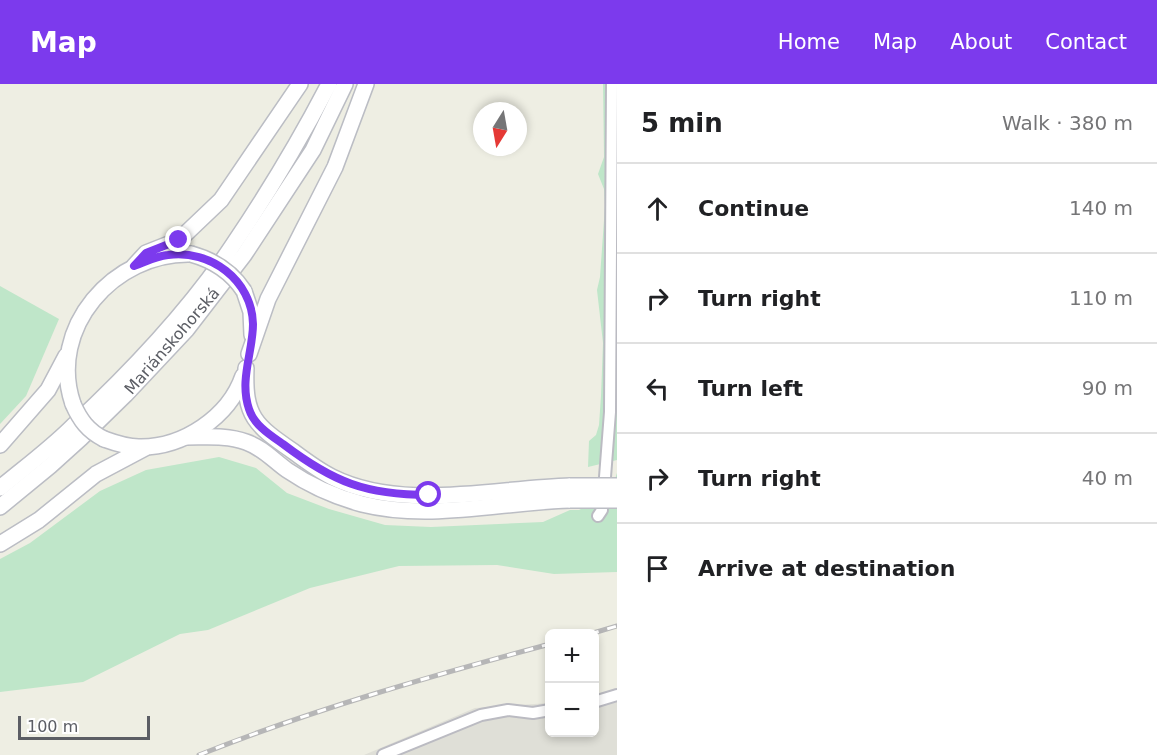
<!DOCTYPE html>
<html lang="en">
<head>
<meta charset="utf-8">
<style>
  :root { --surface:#fff; --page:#f2f2f2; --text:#202124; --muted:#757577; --line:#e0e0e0; --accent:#7c3aed }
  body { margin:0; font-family:"DejaVu Sans",sans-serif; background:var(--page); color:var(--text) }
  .controls { position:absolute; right:18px; bottom:18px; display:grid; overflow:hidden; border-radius:9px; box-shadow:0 3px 9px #0003 }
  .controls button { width:54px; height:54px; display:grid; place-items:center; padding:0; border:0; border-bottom:2px solid var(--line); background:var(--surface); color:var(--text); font:30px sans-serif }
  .compass { position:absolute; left:473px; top:18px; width:54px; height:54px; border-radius:50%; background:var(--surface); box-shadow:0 3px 9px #0003; rotate:191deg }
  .scale { position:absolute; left:18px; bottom:15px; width:132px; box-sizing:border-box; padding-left:6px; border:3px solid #5b5d64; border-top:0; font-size:16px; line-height:21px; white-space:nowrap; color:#5b5d64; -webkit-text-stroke:4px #fff; paint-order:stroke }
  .stop { position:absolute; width:18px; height:18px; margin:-14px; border:4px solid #7c3aed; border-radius:50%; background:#fff }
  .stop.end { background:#7c3aed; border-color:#fff; box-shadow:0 2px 6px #0008 }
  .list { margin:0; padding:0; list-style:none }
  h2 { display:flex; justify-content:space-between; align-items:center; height:78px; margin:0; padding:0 24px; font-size:26px }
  h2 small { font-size:20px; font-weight:400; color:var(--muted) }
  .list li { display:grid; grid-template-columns:39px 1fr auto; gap:18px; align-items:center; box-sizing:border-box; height:90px; padding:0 24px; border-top:2px solid var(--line) }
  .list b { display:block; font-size:22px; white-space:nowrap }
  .list em { font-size:20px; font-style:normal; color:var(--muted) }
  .icon { flex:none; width:33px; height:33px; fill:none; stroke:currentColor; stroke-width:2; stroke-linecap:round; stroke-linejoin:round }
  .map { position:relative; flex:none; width:617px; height:671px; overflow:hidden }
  header { display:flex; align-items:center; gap:36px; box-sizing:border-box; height:84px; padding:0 30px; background:var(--accent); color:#fff }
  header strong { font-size:28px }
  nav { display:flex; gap:33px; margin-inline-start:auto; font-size:21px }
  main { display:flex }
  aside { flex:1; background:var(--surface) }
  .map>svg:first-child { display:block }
</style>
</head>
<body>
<header>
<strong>Map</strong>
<nav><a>Home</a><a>Map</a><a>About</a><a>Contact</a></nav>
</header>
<main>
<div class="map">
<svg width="617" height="671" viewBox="0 0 617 671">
  <rect width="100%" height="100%" fill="#eeeee3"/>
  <!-- industrial -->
  <polygon fill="#dfdfd7" points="617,606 617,671 364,671 475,624 549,619 550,648 594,648 595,614"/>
  <!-- green -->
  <g fill="#bfe6c9">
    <polygon points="603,0 617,0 617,376 588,383 589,357 596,351 599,341 601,312 603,259 597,206 600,193 605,122 604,105 598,90 604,73"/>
    <polygon points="0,202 59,235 26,312 0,340"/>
    <polygon points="219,373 256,384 287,409 329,425 385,441 431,443 543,438 570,426 579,426 610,410 617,389 617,488 554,490 497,481 399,482 310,504 208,546 180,550 83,598 0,608 0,475 30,459 100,407 146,386"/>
  </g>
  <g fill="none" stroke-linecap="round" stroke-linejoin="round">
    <!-- street casing -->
    <g stroke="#bbbbc2" stroke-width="14">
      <g id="street">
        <polyline points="605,393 610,328 612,0"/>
        <polyline points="598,432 602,426"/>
        <polyline points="594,618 617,611"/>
        <polyline points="383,671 481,631 508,626 533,629 550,626"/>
      </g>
    </g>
    <!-- secondary casing -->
    <g stroke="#bbbdc4" stroke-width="18">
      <g id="secondary">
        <polyline points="134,182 146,169 179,156 221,116 300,0"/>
        <polyline points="244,207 251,228 252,251"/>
        <polyline points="249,270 268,215 335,83 366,0"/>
        <path d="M246,284C244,333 255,341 294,368C306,377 318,386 332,393C402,428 495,404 570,402"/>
        <path d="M73,320C47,244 114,168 191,170"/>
        <path d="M187,353C207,353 227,351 246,358C263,364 273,376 287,386C309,401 336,413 362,420C430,437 501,418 570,416"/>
        <path d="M104,355C115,359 127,363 139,363C183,364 229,333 243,292"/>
        <polyline points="0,361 48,306 66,272"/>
        <path d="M0,404C24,384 50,365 73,342C131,288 189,227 233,161C268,109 300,56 329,0"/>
        <polyline points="0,423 50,382 81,354 125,311 187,245 244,171 313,66 345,0"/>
        <polyline points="0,460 39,436 96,390 145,364"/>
      </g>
    </g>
    <!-- street -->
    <use href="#street" stroke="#fff" stroke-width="10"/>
    <!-- secondary -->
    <use href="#secondary" stroke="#fff" stroke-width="15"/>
    <!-- rail casing -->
    <g stroke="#b6b6b7" stroke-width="5">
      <g id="rail">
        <polyline points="590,550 617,542"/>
        <path d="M199,671C314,625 431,592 550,560"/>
      </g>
    </g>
    <!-- rail -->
    <use href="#rail" stroke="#fff" stroke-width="3" stroke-dasharray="9" stroke-linecap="butt"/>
    <!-- secondary-bridge casing -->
    <g stroke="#bbbdc4" stroke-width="18" stroke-linecap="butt">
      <g id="secondary-bridge">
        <path d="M191,170C213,176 231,187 244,207"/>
        <path d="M73,320C80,336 88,347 104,355"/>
        <polyline points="570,402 617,402"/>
        <polyline points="570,416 617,416"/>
      </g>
    </g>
    <!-- secondary-bridge -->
    <use href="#secondary-bridge" stroke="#fff" stroke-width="15"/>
  </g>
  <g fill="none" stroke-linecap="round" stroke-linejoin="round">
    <!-- route -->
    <path stroke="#7c3aed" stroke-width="8" d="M179,156L146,169L134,182C145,178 156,172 168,171C210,165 252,196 253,240C253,268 239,296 249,325C254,341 270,351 283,360C333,398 366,411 429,411"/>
  </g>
  <g text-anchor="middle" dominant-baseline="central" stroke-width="4.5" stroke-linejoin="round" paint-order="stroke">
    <!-- street labels -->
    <g font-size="16" fill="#5b5d64" stroke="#fff">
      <text transform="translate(172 257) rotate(-49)">Mariánskohorská</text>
    </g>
  </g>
</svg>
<div class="controls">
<button>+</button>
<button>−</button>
</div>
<svg class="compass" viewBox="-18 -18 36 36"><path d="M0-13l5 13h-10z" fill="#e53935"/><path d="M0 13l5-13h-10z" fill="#757577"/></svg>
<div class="scale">100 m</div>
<div class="stop" style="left:429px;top:411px"></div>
<div class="stop end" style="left:179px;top:156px"></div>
</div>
<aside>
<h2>5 min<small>Walk · 380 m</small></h2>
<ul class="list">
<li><svg class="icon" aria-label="ahead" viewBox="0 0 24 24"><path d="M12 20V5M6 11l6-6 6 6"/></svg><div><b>Continue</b></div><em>140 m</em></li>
<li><svg class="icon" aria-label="right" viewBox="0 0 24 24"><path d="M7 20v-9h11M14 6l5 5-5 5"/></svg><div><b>Turn right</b></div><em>110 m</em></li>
<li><svg class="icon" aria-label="left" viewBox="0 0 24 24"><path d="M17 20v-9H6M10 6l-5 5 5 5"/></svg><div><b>Turn left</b></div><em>90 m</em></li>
<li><svg class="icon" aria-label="right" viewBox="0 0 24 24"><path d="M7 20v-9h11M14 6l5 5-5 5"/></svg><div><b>Turn right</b></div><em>40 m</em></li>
<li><svg class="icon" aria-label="arrive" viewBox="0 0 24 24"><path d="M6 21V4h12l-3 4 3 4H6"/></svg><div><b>Arrive at destination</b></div></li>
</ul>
</aside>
</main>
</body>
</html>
